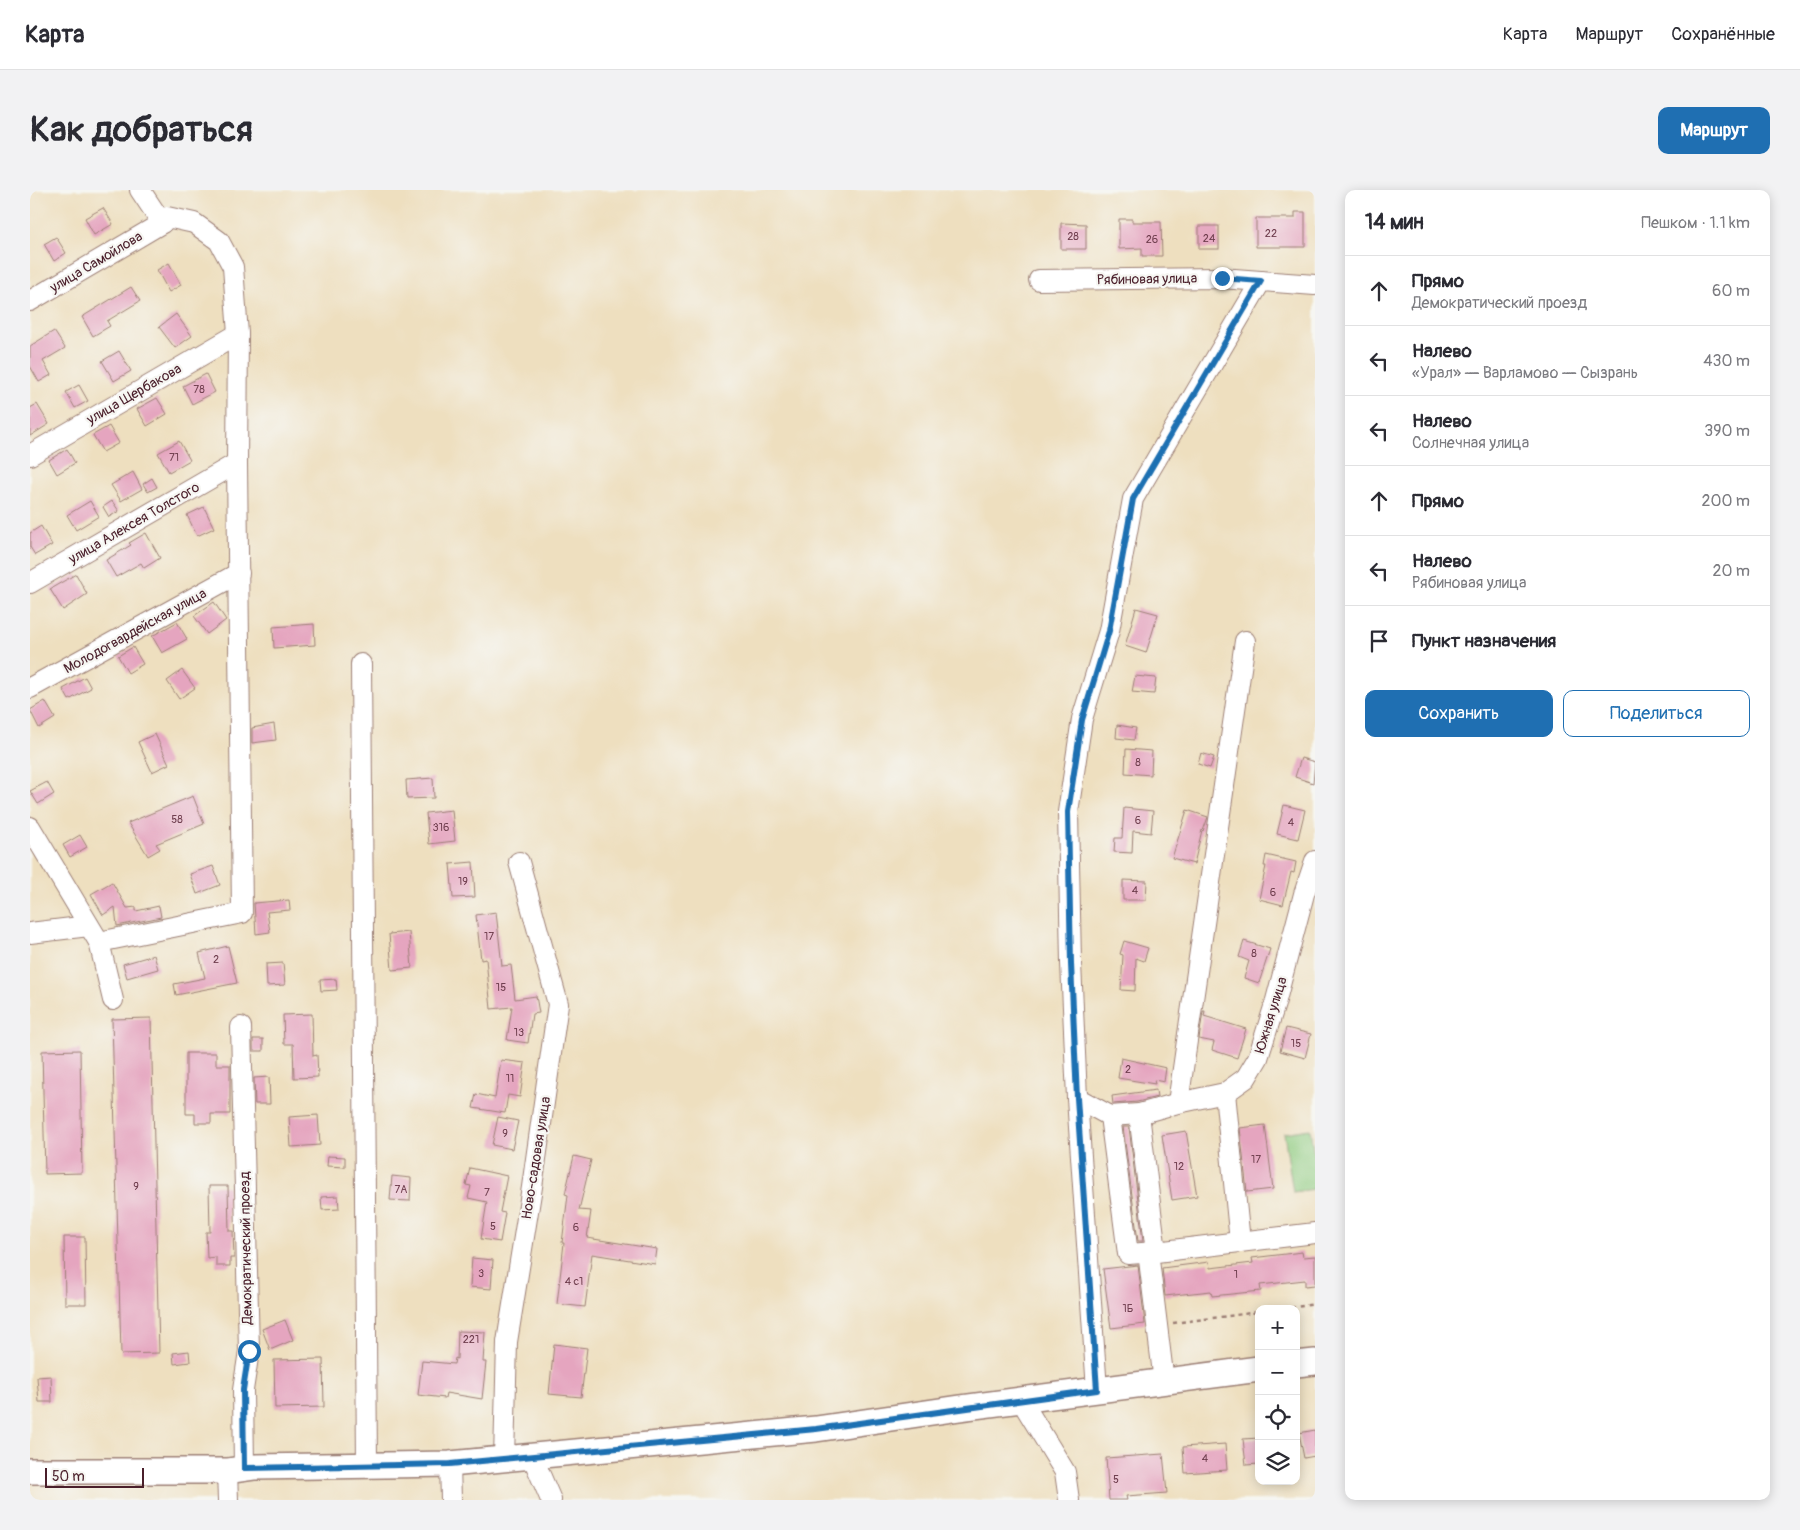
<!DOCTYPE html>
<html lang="ru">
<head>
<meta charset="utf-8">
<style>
  :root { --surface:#fff; --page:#f2f2f3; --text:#2b2b33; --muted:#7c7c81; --line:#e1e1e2; --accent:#1f6fb2 }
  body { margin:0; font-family:Pangolin,sans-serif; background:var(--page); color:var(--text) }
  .controls { position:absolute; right:15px; bottom:15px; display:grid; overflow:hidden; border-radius:10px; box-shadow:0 2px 12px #0003 }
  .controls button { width:45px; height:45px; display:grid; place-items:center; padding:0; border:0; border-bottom:1px solid var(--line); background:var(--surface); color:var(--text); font:25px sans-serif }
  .scale { position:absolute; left:15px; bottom:12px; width:99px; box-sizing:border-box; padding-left:5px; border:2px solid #4a1f2b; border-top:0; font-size:14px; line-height:18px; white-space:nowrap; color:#4a1f2b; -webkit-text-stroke:4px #f6f6f2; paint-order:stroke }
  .stop { position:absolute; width:15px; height:15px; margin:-11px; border:4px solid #1f6fb2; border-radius:50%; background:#fff }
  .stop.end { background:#1f6fb2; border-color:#fff; box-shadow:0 1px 5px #0008 }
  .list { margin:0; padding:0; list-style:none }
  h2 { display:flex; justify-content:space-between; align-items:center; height:65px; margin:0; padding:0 20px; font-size:21px }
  h2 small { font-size:16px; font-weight:400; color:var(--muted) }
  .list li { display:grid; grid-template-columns:32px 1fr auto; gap:15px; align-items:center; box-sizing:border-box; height:70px; padding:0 20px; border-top:1px solid var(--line) }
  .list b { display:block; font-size:19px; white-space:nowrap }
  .list p { margin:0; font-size:16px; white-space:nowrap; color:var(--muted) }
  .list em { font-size:16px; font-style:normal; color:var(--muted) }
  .actions { display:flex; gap:10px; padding:15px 20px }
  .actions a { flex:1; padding:11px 0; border:1px solid var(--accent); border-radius:10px; text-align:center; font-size:18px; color:var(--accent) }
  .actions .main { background:var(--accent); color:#fff }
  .icon { flex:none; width:28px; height:28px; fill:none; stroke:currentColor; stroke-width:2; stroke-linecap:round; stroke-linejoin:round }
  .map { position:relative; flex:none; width:1285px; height:1310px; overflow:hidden; border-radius:10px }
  header { display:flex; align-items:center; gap:30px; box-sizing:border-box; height:70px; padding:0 25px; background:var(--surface); border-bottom:1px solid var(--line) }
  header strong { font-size:24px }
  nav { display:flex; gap:28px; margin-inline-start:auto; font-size:18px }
  .intro { display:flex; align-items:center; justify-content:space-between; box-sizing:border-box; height:120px; padding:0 30px }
  h1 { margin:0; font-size:35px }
  .button { padding:12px 22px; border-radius:10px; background:var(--accent); color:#fff; font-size:18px; font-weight:700 }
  main { display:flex; gap:30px; padding:0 30px }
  aside { flex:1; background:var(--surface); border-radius:10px; box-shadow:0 2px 12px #0003 }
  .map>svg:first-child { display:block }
</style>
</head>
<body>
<header>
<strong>Карта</strong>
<nav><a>Карта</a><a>Маршрут</a><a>Сохранённые</a></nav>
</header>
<div class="intro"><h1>Как добраться</h1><a class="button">Маршрут</a></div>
<main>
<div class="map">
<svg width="1285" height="1310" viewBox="0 0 1285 1310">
  <rect width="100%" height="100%" fill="#f6f6f2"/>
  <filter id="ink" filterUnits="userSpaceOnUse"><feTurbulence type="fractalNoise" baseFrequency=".02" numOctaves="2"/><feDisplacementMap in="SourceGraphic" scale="10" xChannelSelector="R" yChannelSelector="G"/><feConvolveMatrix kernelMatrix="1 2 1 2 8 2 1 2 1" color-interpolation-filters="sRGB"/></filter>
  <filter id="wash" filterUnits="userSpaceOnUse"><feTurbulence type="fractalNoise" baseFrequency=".0096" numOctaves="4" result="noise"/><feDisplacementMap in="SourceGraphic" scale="20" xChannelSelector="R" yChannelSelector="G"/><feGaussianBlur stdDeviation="1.12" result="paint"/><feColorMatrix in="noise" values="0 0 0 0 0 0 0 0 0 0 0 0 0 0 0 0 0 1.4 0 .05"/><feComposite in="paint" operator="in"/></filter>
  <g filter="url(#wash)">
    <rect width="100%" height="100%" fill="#eedfbf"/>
    <!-- green -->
    <polygon fill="#91cc81" stroke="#6e7656" points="1280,939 1285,973 1285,999 1263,1002 1254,943"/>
    <g id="blocks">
      <!-- building -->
      <g fill="#e5a5bf">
        <polygon points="73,18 83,34 64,45 55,28"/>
        <polygon points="1265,22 1275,22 1275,57 1226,57 1226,28 1265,28"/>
        <polygon points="1089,29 1102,29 1102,32 1131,32 1132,66 1112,66 1112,58 1089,59"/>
        <polygon points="1031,33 1056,34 1056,59 1031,59"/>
        <rect x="1169" y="36" width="20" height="23"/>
        <polygon points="26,47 36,63 24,71 14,54"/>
        <polygon points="139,73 151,95 139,102 127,80"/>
        <polygon points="101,97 110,111 77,131 80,136 63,146 52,127"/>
        <polygon points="146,124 162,146 145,158 129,137"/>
        <polygon points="24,141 35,158 13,171 21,185 9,192 0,176 0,156"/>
        <polygon points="89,161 101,181 84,191 72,171"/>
        <polygon points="176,184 185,202 162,214 153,196"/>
        <polygon points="49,195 58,211 45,218 36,202"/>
        <polygon points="127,208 137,224 117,236 107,219"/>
        <polygon points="7,214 19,234 0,246 0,218"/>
        <polygon points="79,236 89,253 73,262 63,245"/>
        <polygon points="149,251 160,270 139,282 128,263"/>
        <polygon points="37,259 45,273 27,284 19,270"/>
        <polygon points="103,282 112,299 91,311 81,295"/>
        <polygon points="122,288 127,297 118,302 113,294"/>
        <polygon points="60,311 69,326 46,340 37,325"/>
        <polygon points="82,311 89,321 79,327 73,317"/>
        <polygon points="174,317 184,338 167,346 157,325"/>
        <polygon points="11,336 22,355 5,365 0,357 0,343"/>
        <polygon points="116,343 130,368 114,378 111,373 86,387 76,370 101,355 99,353"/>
        <polygon points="46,384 57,404 33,420 20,399"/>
        <polygon points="184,412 196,430 177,444 164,426"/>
        <polygon points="1106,418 1128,424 1116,463 1095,456"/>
        <polygon points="147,432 157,449 132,463 122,446"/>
        <polygon points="284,434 285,455 244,458 243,437"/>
        <polygon points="103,457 113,474 98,483 88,466"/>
        <polygon points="152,480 165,498 149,509 137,491"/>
        <polygon points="1105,486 1126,488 1124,504 1102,502"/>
        <polygon points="55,487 61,498 39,510 33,499"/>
        <polygon points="15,511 25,528 9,538 0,520"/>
        <polygon points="244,534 246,550 222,553 222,538"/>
        <polygon points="1087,535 1106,538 1104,550 1086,548"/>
        <polygon points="125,544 139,574 122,582 108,552"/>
        <polygon points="1096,559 1122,561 1121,585 1095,583"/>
        <polygon points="1171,563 1184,567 1180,578 1168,574"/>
        <polygon points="1271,568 1285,572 1283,593 1265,587"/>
        <polygon points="403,588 404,608 377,609 376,590"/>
        <polygon points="17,592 24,604 8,614 0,601"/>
        <polygon points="163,606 174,634 126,654 130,659 118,666 98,633"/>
        <polygon points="1254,615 1275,620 1268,649 1247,644"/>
        <polygon points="1094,618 1123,621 1121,643 1103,641 1102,663 1084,662 1085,648 1092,648"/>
        <polygon points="422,620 425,651 399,654 396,623"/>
        <polygon points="1157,620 1178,627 1173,641 1172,640 1164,674 1142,668"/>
        <polygon points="50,645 57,657 40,667 33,655"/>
        <polygon points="1236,665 1266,672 1264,683 1261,682 1253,715 1229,709 1236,676 1234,676"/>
        <polygon points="443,672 445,707 423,708 420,674"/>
        <polygon points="183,676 190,695 167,704 160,684"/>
        <polygon points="1093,690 1117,691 1116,710 1093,710"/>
        <polygon points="82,692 97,718 106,717 106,721 129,716 131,727 87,736 85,717 73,725 61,704"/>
        <polygon points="259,710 260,720 237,722 240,742 226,744 224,713"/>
        <polygon points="466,722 472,776 481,775 485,809 506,806 509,823 502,824 498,853 477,850 482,817 461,819 456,769 451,770 446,725"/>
        <polygon points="379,742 382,778 362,780 359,744"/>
        <polygon points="1094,751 1118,758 1114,771 1106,768 1105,801 1091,800 1093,765 1090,764"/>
        <polygon points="1214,751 1240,759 1229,793 1214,788 1219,771 1209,767"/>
        <polygon points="198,756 207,793 146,805 144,794 175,788 169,763"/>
        <polygon points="124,765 128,779 97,788 93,774"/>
        <polygon points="253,773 255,795 237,796 236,774"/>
        <polygon points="306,789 307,800 291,801 290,790"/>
        <polygon points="1173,821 1175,821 1174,826 1216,839 1207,868 1182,860 1184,852 1169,849"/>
        <polygon points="282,824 283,866 287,865 288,887 264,888 263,854 254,854 253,825"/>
        <polygon points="121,828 129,1163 91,1164 82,829"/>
        <polygon points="1256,838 1281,844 1275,868 1250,861"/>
        <rect x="223" y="849" width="10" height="12"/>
        <polygon points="50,860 52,983 15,984 12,861"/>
        <polygon points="156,863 186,863 186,875 200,875 200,924 181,924 181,933 165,933 165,924 156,924"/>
        <polygon points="1091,868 1136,878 1134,892 1124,890 1125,894 1088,888"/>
        <polygon points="471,870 495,873 490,907 478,905 475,923 443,918 446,904 465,908"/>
        <polygon points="239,887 240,914 225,914 224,888"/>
        <polygon points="1126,900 1127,907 1107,912 1083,914 1082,906"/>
        <polygon points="288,925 290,955 261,957 259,927"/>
        <polygon points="468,927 488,931 482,959 462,955"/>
        <polygon points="1235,935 1243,999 1217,1002 1210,938"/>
        <polygon points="1093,937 1099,937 1113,1051 1108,1051"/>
        <polygon points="1156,941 1167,1006 1142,1010 1132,945"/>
        <polygon points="298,966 315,967 315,977 297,976"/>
        <polygon points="544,966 561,970 549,1020 561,1021 557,1048 627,1059 625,1074 562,1064 555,1117 527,1114 534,1053 532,1053 538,1005 535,1004"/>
        <polygon points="440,978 477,986 470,1022 475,1023 470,1052 451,1049 457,1012 438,1008 441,996 436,995"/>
        <polygon points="362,986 381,988 380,1011 360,1010"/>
        <polygon points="179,996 198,996 199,1041 203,1041 204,1068 200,1068 200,1076 186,1076 186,1067 177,1068 176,1042 180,1042"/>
        <polygon points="308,1006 309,1019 292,1020 291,1007"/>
        <polygon points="34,1047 55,1047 56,1114 35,1114"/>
        <polygon points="1272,1062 1273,1067 1285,1066 1285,1095 1275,1096 1275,1090 1230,1095 1231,1101 1182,1106 1181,1101 1135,1106 1132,1078 1179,1072 1180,1078 1223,1073 1222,1068"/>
        <polygon points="442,1068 463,1070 461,1099 440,1097"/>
        <polygon points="1108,1075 1115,1134 1081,1138 1073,1079"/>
        <polygon points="255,1130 263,1150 240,1160 232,1139"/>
        <polygon points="428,1141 455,1142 453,1172 456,1172 452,1209 416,1203 415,1208 388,1205 392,1171 424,1174 425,1168 427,1169"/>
        <polygon points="524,1154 557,1158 551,1207 519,1204"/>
        <polygon points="159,1161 160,1172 144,1174 143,1163"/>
        <polygon points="293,1169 294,1217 245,1218 244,1170"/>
        <polygon points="21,1186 22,1212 9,1212 7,1187"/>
        <polygon points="1285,1240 1285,1266 1274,1268 1269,1243"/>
        <polygon points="1229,1248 1229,1274 1216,1275 1213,1249"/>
        <polygon points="1195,1254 1197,1280 1155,1283 1153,1257"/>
        <polygon points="1133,1264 1137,1303 1096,1306 1097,1310 1079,1310 1076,1268"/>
      </g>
    </g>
  </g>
  <g filter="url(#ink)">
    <use href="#blocks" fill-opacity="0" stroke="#9c7f75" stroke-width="1"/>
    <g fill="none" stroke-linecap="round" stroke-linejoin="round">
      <!-- minor casing -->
      <g stroke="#9c7f75" stroke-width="22">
        <g id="minor">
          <polyline points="110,0 132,33"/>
          <polyline points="1009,90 1191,88 1285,95"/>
          <polyline points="0,111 132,33 137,27 164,33 189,51 203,77 208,144 207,273 212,723 69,752"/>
          <polyline points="0,265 208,144"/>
          <polyline points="0,393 207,273"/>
          <polyline points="331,474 337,1275"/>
          <polyline points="0,498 209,383"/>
          <polyline points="0,637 69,752 83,810"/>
          <polyline points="0,743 59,736"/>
          <polyline points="211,837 219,1161 213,1200 214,1278"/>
          <polyline points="1195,903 1210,1052"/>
          <polyline points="1047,908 1080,926 1109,924 1148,913 1195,903 1216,888 1228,868 1245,814 1274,704 1285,671"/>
          <polyline points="1148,913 1215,451"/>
          <polyline points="1109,924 1126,1062 1285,1043"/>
          <polyline points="1080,926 1098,1064 1126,1062"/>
          <polyline points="1118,1062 1134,1192"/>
          <polyline points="1067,1200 1047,908 1041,773 1038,622 1052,529 1079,441 1103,309 1231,91"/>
          <polyline points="991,1210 1035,1282 1039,1310"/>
          <polyline points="502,1266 521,1310"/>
          <polyline points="474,1269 477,1152 502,997 528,814 489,672"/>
          <polyline points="420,1274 421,1310"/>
          <polyline points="197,1281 198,1310"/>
        </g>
      </g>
      <!-- major casing -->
      <g stroke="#9c7f75" stroke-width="28">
        <g id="major">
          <polyline points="1266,1174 1285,1172"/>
          <polyline points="0,1281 197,1281 225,1277 420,1274 786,1239 930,1218 1229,1179"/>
        </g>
      </g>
      <!-- path -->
      <g stroke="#9c7f75" stroke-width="2.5" stroke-dasharray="4 4" stroke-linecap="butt">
        <polyline points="1253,1119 1285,1114"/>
        <polyline points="1143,1133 1229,1122"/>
      </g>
      <!-- minor -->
      <use href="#minor" stroke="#fff" stroke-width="20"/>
      <!-- major -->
      <use href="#major" stroke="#fff" stroke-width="25"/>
    </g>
  </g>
  <g fill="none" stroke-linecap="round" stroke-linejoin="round" filter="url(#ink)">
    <!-- route -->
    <polyline stroke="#1f6fb2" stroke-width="6" points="219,1161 213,1200 214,1278 420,1274 786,1239 1067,1200 1047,908 1041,774 1038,622 1052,530 1079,441 1103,309 1231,91 1192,88"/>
  </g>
  <g text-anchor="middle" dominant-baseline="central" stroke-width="4.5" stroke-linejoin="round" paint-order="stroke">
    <!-- number labels -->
    <g font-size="11" fill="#714050">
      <text x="1241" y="43">22</text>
      <text x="1043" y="46">28</text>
      <text x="1179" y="48">24</text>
      <text x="1122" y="49">26</text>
      <text x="169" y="199">78</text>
      <text x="144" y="267">71</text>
      <text x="1108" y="572">8</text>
      <text x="147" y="629">58</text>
      <text x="1108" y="630">6</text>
      <text x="1261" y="632">4</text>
      <text x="411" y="637">316</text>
      <text x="433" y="691">19</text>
      <text x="1105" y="700">4</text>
      <text x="1243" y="702">6</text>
      <text x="459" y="746">17</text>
      <text x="1224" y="763">8</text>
      <text x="186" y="769">2</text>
      <text x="471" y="797">15</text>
      <text x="489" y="842">13</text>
      <text x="1266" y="853">15</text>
      <text x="1098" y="879">2</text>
      <text x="480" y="888">11</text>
      <text x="475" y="943">9</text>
      <text x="1226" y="969">17</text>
      <text x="1149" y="976">12</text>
      <text x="106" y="996">9</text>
      <text x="371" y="999">7А</text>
      <text x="457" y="1002">7</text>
      <text x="463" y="1036">5</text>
      <text x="546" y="1037">6</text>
      <text x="451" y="1083">3</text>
      <text x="1206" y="1084">1</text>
      <text x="544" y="1091">4 с1</text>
      <text x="1098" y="1118">1Б</text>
      <text x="441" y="1149">221</text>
      <text x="1175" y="1268">4</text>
      <text x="1086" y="1289">5</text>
    </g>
    <!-- street labels -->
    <g font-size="14" fill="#4a1f2b" stroke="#f6f6f2">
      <text transform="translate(66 72) rotate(-31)">улица Самойлова</text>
      <text transform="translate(1117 89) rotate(-1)">Рябиновая улица</text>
      <text transform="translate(104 204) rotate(-30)">улица Щербакова</text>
      <text transform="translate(104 333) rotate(-30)">улица Алексея Толстого</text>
      <text transform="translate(105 441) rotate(-29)">Молодогвардейская улица</text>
      <text transform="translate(1241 825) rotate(-73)">Южная улица</text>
      <text transform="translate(506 968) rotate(-81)">Ново-садовая улица</text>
      <text transform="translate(216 1058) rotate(-91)">Демократический проезд</text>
    </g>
  </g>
</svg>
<div class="controls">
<button>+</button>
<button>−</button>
<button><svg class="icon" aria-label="locate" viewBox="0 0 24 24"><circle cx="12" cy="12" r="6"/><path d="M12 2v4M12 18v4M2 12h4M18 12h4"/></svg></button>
<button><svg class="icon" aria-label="layers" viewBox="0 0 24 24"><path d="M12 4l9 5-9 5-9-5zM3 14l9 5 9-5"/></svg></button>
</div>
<div class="scale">50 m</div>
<div class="stop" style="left:219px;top:1161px"></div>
<div class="stop end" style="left:1192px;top:88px"></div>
</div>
<aside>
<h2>14 мин<small>Пешком · 1.1 km</small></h2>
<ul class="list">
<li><svg class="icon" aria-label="ahead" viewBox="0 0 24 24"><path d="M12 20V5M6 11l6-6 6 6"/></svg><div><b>Прямо</b><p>Демократический проезд</p></div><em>60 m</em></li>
<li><svg class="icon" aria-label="left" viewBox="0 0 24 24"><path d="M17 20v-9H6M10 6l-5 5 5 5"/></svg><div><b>Налево</b><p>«Урал» — Варламово — Сызрань</p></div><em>430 m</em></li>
<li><svg class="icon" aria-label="left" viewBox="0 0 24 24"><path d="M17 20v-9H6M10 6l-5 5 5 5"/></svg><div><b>Налево</b><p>Солнечная улица</p></div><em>390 m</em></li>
<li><svg class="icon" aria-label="ahead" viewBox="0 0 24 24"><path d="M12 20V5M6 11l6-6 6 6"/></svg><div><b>Прямо</b></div><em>200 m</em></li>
<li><svg class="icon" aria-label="left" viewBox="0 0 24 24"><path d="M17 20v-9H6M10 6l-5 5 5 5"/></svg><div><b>Налево</b><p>Рябиновая улица</p></div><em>20 m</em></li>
<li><svg class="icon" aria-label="arrive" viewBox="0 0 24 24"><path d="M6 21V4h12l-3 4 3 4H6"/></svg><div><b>Пункт назначения</b></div></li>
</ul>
<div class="actions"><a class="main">Сохранить</a><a>Поделиться</a></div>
</aside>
</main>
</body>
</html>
